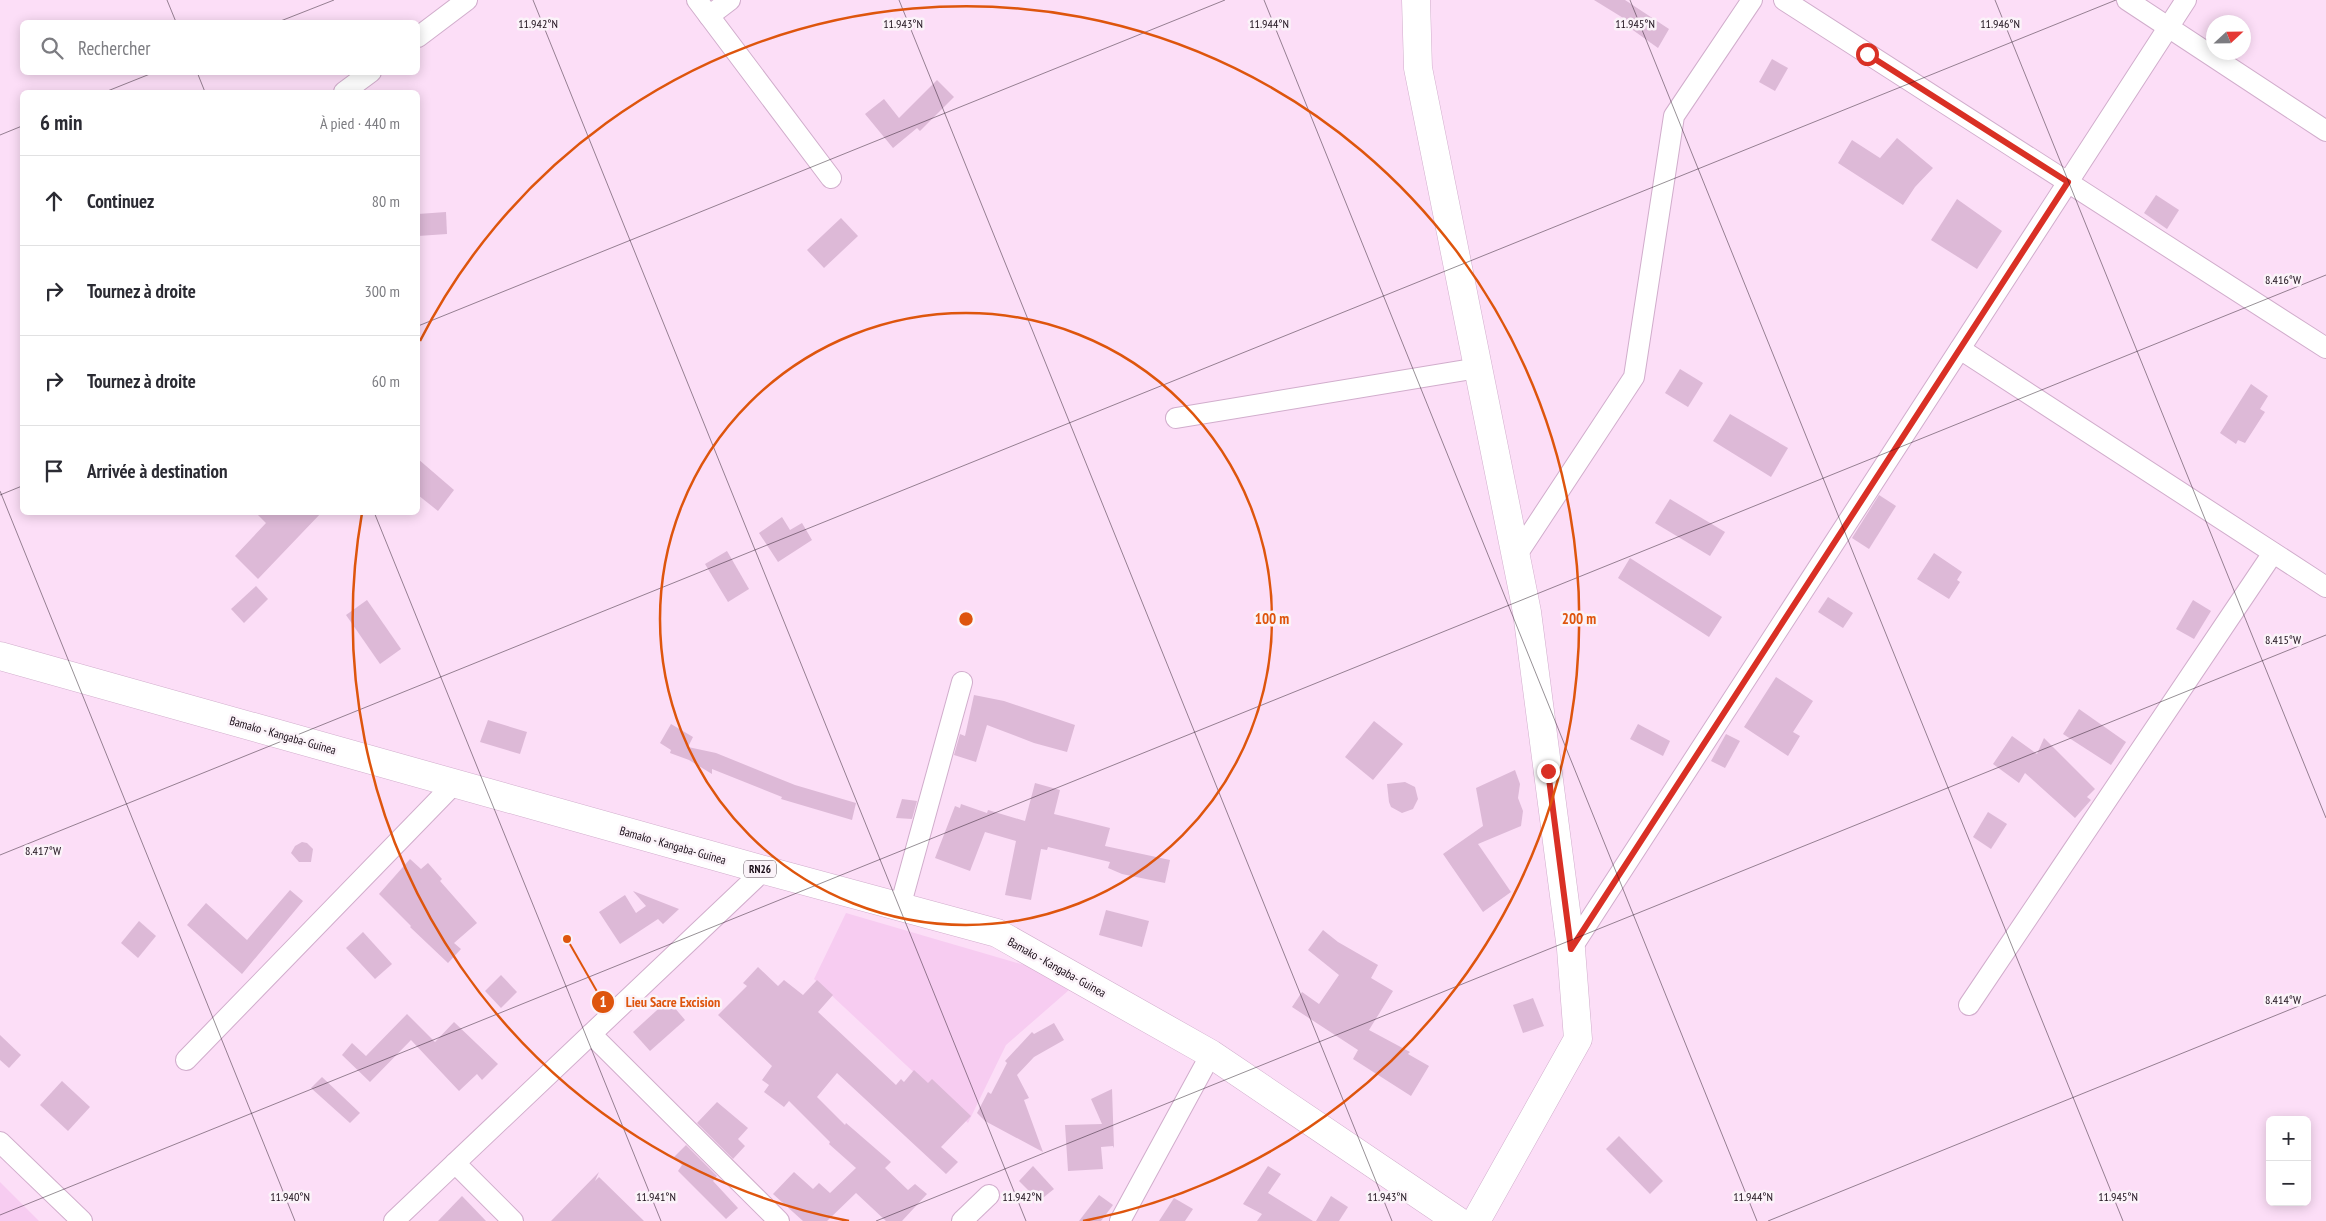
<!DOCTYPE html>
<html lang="fr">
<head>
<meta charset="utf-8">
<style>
  :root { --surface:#fff; --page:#f7f7f7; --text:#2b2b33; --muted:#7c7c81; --line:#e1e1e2 }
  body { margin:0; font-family:"PT Sans Narrow",sans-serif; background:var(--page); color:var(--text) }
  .controls { position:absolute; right:15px; bottom:15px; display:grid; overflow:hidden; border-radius:8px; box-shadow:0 2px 12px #0003 }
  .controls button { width:45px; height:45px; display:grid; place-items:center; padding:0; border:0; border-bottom:1px solid var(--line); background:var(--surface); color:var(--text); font:25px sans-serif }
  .compass { position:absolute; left:2206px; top:15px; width:45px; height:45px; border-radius:50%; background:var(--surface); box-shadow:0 2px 12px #0003; rotate:68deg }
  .stop { position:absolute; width:15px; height:15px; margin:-11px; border:4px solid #d93025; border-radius:50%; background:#fff }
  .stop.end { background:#d93025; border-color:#fff; box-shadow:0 1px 5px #0008 }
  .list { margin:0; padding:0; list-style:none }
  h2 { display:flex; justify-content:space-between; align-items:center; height:65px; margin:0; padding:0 20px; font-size:21px }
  h2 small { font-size:16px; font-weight:400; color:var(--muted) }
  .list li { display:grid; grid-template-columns:32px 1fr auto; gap:15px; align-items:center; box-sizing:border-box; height:90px; padding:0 20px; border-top:1px solid var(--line) }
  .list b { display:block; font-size:19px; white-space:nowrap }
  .list em { font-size:16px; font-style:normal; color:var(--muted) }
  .icon { flex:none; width:28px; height:28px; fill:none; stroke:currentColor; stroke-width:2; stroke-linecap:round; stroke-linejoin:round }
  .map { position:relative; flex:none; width:2326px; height:1221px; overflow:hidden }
  .search { position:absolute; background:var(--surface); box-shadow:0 2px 12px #0003; left:20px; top:20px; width:400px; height:55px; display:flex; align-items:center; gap:12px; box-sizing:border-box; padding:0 18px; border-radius:8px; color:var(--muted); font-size:19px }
  .panel { position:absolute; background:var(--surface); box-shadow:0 2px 12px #0003; left:20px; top:90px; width:400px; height:425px; border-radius:8px }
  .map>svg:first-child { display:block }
</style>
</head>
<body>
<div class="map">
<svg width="2326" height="1221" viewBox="0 0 2326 1221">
  <rect width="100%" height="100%" fill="#fcdef7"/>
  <!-- built -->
  <g fill="#f7ccf1">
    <polygon points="846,913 1031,967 1069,990 1006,1045 968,1123 814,979"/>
    <polygon points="0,1182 39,1221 0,1221"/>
  </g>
  <!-- building -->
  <g fill="#ddb9d7">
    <polygon points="1594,0 1625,0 1669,29 1658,48 1630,28 1633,24"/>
    <polygon points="1772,59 1788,68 1775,91 1759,82"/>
    <polygon points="937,80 954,97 920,131 917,128 893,148 865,114 884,99 899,118"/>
    <polygon points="1897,138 1933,168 1915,187 1903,205 1838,163 1852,140 1880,158"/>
    <polygon points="2156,195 2179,210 2167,229 2144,213"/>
    <polygon points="1957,199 2002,231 1977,269 1931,240"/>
    <polygon points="446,212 447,234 418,236 418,214"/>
    <polygon points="841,218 858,236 824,268 807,250"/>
    <polygon points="1680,369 1703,383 1688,407 1665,393"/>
    <polygon points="2251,384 2268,396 2260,409 2265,412 2245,443 2238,440 2236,444 2220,433"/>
    <polygon points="1730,414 1788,448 1771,477 1713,441"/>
    <polygon points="418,459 454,490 438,511 418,495"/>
    <polygon points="1879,495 1896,506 1869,549 1852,538"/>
    <polygon points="1670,499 1725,532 1710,556 1655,523"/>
    <polygon points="255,512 322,512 258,579 235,556 266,523"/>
    <polygon points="782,517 790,530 802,523 812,540 778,562 759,533"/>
    <polygon points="727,551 749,589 728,602 705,564"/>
    <polygon points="1934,553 1962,572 1957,580 1960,582 1949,599 1917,579"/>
    <polygon points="1630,558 1722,617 1709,637 1618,578"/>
    <polygon points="256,586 268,599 244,623 231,609"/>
    <polygon points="1828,597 1853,613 1843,628 1818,612"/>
    <polygon points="367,600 401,649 380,664 346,615"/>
    <polygon points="2193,600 2211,611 2194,639 2176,629"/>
    <polygon points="1776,677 1813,701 1793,732 1800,736 1788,756 1744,727"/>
    <polygon points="974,695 1004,701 1075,725 1067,752 1034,743 987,725 976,762 954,755 960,734 965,736"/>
    <polygon points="2079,709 2126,742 2111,765 2063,734"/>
    <polygon points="488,720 527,732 520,754 480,742"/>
    <polygon points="1374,721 1403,744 1373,780 1345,757"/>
    <polygon points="671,724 693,737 688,747 716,753 795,785 856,803 852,820 781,799 782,797 712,769 712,774 689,760 670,753 671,750 660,743"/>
    <polygon points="1638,724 1670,741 1663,756 1630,739"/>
    <polygon points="1726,734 1740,741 1725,768 1711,761"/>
    <polygon points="2012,736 2037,754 2044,738 2095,789 2087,797 2091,800 2075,818 2025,773 2019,783 1993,764"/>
    <polygon points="1515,770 1520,784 1518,798 1523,811 1521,826 1478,844 1511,892 1483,912 1443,854 1483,826 1476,788"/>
    <polygon points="1405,782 1415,787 1418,799 1413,809 1402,813 1391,807 1389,802 1387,784"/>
    <polygon points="1035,783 1060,790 1054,814 1110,828 1105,846 1170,860 1165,883 1122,874 1108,868 1110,862 1048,847 1047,850 1041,849 1031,900 1005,895 1016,841 985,832 970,871 935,858 955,806 960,808 961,804 987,813 988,810 1025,821"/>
    <polygon points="902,799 917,801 912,819 896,818"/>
    <polygon points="1988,812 2007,824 1991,849 1973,837"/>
    <polygon points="302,842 307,843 313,849 311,862 299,862 291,853 295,846"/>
    <polygon points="410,859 421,869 428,863 442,879 440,881 477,923 454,943 461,949 448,963 410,927 411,926 379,894"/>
    <polygon points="290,890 303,901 242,974 187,925 206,903 247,940"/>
    <polygon points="633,891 679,909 663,924 658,919 620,944 599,912 625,895 636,913 646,906"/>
    <polygon points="1106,910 1149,921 1142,947 1099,935"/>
    <polygon points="139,921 156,936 138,958 121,943"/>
    <polygon points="1323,930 1338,942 1378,965 1371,978 1393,991 1369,1030 1410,1052 1408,1054 1429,1066 1411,1096 1353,1059 1358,1050 1292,1007 1302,992 1319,1004 1339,975 1308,950"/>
    <polygon points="363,932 392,964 375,979 346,948"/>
    <polygon points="758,967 778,986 784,980 803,995 817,980 833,995 818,1012 896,1085 901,1079 904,1082 914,1070 928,1083 932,1079 971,1116 941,1147 958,1162 946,1174 837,1073 817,1097 845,1125 846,1123 891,1162 885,1168 908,1190 915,1184 927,1194 902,1221 886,1221 856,1193 827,1221 803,1221 773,1194 794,1172 813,1189 819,1183 830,1193 856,1168 829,1144 830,1142 789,1101 784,1107 764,1092 769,1085 762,1080 772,1066 718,1015 747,986 743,983"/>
    <polygon points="501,975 517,992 501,1008 485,991"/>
    <polygon points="1533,998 1544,1026 1523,1033 1513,1005"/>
    <polygon points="668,1000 685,1020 650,1051 633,1032"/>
    <polygon points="407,1014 435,1042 454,1022 498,1064 482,1080 477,1074 459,1091 411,1040 370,1082 342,1055 352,1043 366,1056"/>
    <polygon points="1054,1023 1064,1040 1034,1057 1017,1075 1029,1098 1024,1100 1043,1152 985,1121 977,1113 988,1092 991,1094 1007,1063 1005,1061 1032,1032 1034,1034"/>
    <polygon points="0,1035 21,1055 9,1068 0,1060"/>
    <polygon points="322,1077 360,1113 350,1123 311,1088"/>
    <polygon points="62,1081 90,1107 68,1131 40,1105"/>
    <polygon points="1112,1089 1114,1148 1113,1146 1101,1147 1103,1169 1068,1171 1065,1125 1102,1124 1091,1099"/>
    <polygon points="717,1102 748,1128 738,1139 745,1146 733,1159 697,1123"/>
    <polygon points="1619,1136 1663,1181 1650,1194 1606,1149"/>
    <polygon points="686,1145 717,1176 713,1181 738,1208 726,1219 678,1171 682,1165 674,1157"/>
    <polygon points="1033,1166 1054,1189 1039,1201 1019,1181"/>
    <polygon points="1268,1166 1281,1174 1268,1193 1313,1221 1257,1221 1262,1214 1243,1204"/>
    <polygon points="599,1172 595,1181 599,1177 644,1221 551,1221"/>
    <polygon points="1099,1195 1113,1205 1101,1221 1079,1221"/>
    <polygon points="462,1196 486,1221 438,1221"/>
    <polygon points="1331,1196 1348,1207 1339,1221 1316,1221"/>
    <polygon points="1174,1198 1193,1209 1185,1221 1159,1221"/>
  </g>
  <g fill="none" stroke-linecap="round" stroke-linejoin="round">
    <!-- street casing -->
    <g stroke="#d1adcc" stroke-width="22">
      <g id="street">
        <polyline points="697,0 831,178"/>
        <polyline points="1784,0 2326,348"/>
        <polyline points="2127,0 2326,131"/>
        <polyline points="709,16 730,0"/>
        <polyline points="418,37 467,0"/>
        <polyline points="344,92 371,72"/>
        <polyline points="1960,349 2326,587"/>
        <polyline points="1176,418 1478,368"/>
        <polyline points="1516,556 1634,377 1674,116 1752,0"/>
        <polyline points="900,907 962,682"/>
        <polyline points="1571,949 2186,0"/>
        <polyline points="1969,1005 2273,553"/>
        <polyline points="591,1034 779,1221"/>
        <polyline points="186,1060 455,783"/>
        <polyline points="0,1142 82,1221"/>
        <polyline points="455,1163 513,1221"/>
        <polyline points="394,1221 764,870"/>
        <polyline points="962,1221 989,1195"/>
        <polyline points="1120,1221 1211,1054"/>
      </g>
    </g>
    <!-- secondary casing -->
    <g stroke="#d1adcc" stroke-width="29">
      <polyline id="secondary" points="1416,0 1418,68 1527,612 1571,949 1578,1039 1476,1221"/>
    </g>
    <!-- primary casing -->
    <g stroke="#d1adcc" stroke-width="29">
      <polyline id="primary" points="0,656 764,870 997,933 1211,1054 1458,1221"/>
    </g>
    <!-- street -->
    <use href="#street" stroke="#fff" stroke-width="20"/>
    <!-- secondary -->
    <use href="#secondary" stroke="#fff" stroke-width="28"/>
    <!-- primary -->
    <use href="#primary" stroke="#fff" stroke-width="28"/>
  </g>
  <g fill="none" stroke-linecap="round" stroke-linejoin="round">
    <!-- route -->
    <polyline stroke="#d93025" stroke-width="6" points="1548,771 1571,949 2068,182 1867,54"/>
  </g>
  <!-- ticks -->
  <path fill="none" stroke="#190c17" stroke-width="1" stroke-opacity="0.45" d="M167,0L176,22M533,0L1026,1221M899,0L1392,1221M1264,0L1757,1221M1630,0L2123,1221M1995,0L2326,818M278,22L334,0M197,72L205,92M105,92L155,72M0,135L22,126M418,326L1225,0M0,491L295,1221M0,495L22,486M374,512L661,1221M0,855L2116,0M0,1215L2326,275M876,1221L2326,635M1768,1221L2326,995"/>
  <!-- distance rings -->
  <g fill="none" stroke="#de550d" stroke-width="2.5">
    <circle cx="966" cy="619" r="306"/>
    <path d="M849 1221A613 613 0 0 1 362 513M420 341A613 613 0 1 1 1083 1221"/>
  </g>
  <g text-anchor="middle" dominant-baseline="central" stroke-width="5" stroke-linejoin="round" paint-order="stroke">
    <!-- shield labels -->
    <rect fill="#fbf3f9" stroke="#5d515b" stroke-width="1" x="744" y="860.5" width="32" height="17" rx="4"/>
    <g font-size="11" font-weight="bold" fill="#190c17">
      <text x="760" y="869">RN26</text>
    </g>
    <!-- street labels -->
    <g font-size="12" fill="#190c17" stroke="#fbf3f9">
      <text transform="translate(283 735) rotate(16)">Bamako - Kangaba- Guinea</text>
      <text transform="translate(673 845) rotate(16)">Bamako - Kangaba- Guinea</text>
      <text transform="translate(1057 967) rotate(29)">Bamako - Kangaba- Guinea</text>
    </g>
  </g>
  <g font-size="12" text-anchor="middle" fill="#190c17" stroke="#fbf3f9" stroke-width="5" stroke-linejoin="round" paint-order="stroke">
    <text x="538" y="28">11.942°N</text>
    <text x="1635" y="28">11.945°N</text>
    <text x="903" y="28">11.943°N</text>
    <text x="1269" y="28">11.944°N</text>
    <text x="2000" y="28">11.946°N</text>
    <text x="2283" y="284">8.416°W</text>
    <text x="2283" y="644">8.415°W</text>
    <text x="43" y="855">8.417°W</text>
    <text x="2283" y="1004">8.414°W</text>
    <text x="290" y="1201">11.940°N</text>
    <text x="656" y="1201">11.941°N</text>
    <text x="1022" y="1201">11.942°N</text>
    <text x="1387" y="1201">11.943°N</text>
    <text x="1753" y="1201">11.944°N</text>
    <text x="2118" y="1201">11.945°N</text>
  </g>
  <circle cx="966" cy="619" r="8" fill="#de550d" stroke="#fbf3f9" stroke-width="2.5"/>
  <g font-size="15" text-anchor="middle" font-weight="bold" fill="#de550d" stroke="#fbf3f9" stroke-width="5" stroke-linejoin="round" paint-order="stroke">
    <text x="1272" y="624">100 m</text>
    <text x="1579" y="624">200 m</text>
  </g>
  <!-- callouts -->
  <path fill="none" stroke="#de550d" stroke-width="2" d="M567 939L603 1002"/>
  <g fill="#de550d" stroke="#fbf3f9" stroke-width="2">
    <circle cx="567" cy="939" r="5"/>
    <circle cx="603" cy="1002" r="12"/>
  </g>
  <g font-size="15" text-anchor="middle" font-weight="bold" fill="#fff">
    <text x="603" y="1007">1</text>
  </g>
  <g font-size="14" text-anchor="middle" font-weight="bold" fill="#de550d" stroke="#fbf3f9" stroke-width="5" stroke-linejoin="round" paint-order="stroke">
    <text x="673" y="1007">Lieu Sacre Excision</text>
  </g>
</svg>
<div class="controls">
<button>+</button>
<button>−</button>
</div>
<svg class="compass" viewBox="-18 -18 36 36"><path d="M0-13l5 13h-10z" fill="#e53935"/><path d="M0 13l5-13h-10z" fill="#7c7c81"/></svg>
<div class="stop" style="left:1867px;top:54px"></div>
<div class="stop end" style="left:1548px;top:771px"></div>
<div class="search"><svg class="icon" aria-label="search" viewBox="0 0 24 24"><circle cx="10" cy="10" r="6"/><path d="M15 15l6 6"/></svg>Rechercher</div>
<section class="panel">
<h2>6 min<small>À pied · 440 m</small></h2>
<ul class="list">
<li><svg class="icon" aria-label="ahead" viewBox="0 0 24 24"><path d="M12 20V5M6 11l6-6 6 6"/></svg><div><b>Continuez</b></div><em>80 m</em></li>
<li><svg class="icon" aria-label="right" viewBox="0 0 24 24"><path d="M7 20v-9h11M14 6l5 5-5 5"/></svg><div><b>Tournez à droite</b></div><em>300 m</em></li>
<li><svg class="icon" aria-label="right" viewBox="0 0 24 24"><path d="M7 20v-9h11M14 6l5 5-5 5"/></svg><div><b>Tournez à droite</b></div><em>60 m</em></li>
<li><svg class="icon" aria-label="arrive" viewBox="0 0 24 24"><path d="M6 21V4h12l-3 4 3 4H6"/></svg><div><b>Arrivée à destination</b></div></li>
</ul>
</section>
</div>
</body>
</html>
